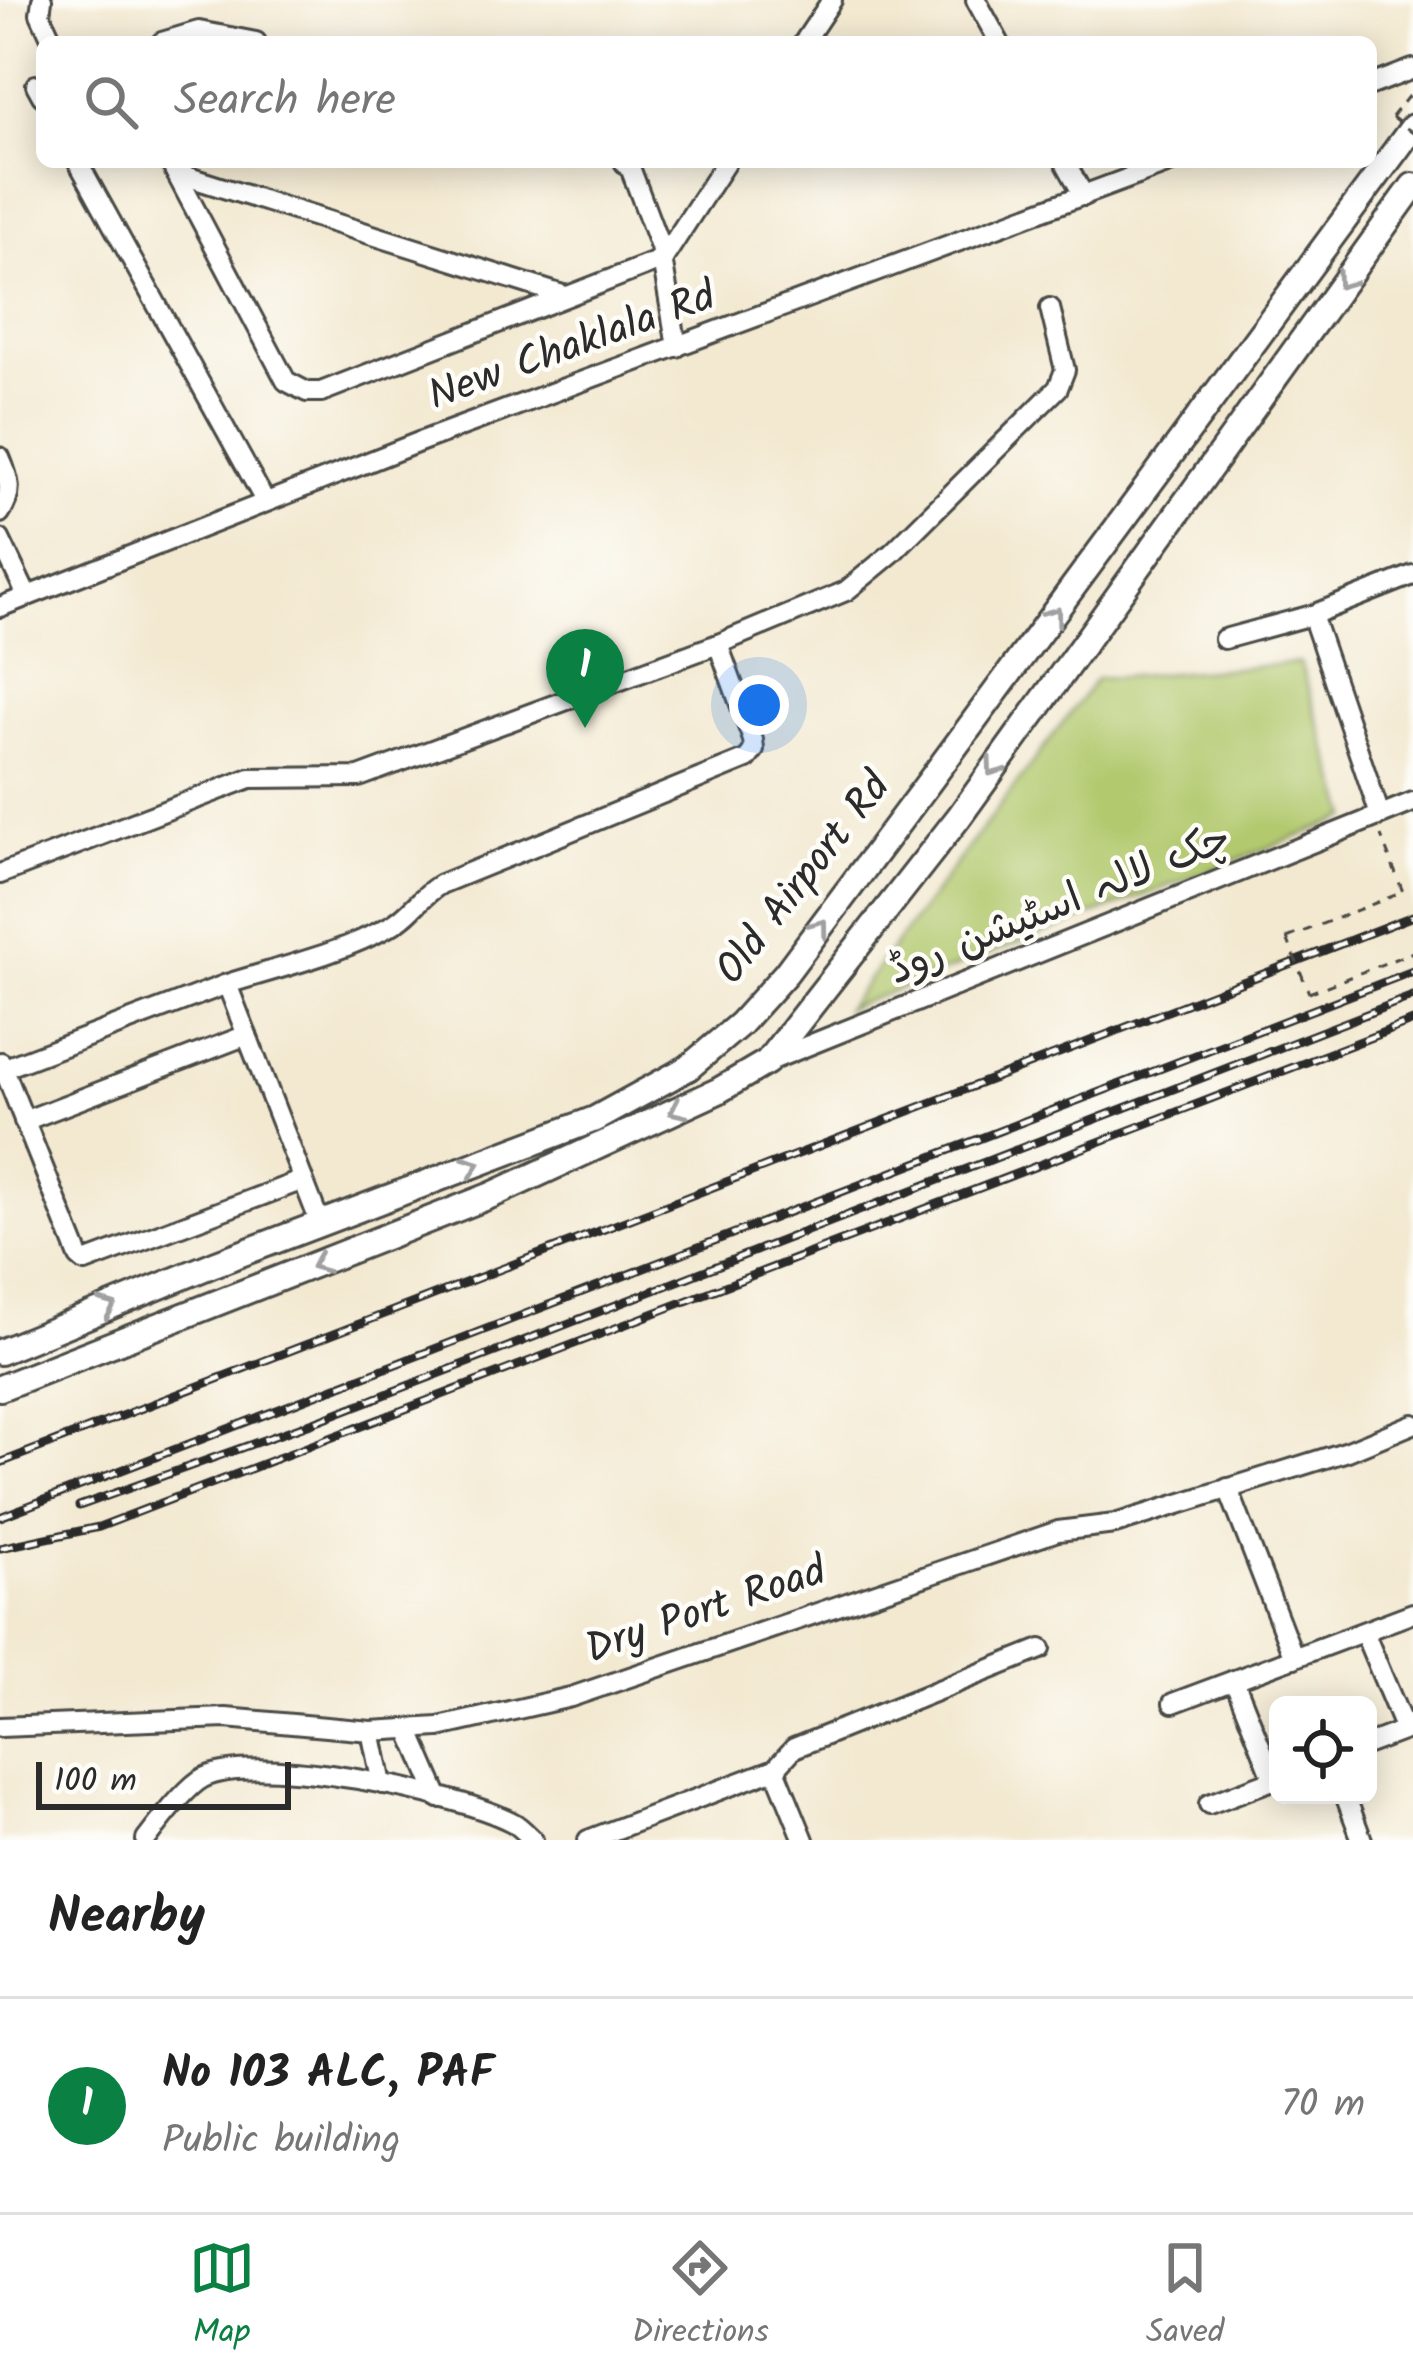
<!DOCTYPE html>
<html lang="en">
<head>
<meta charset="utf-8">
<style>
  :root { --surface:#fff; --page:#f2f2f2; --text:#222; --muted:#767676; --line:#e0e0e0; --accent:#0b8043 }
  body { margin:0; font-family:Kalam,"Playpen Sans Arabic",sans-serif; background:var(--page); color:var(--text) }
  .controls { position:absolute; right:36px; bottom:36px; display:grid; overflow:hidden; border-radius:18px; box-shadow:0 6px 30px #0003 }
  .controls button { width:108px; height:108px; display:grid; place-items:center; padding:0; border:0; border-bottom:3px solid var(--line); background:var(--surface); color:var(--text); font:60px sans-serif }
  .scale { position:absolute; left:36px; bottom:30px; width:255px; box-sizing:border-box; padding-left:12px; border:6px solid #2b2b2b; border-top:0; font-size:33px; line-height:42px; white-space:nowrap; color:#2b2b2b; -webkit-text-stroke:9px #fdfcf7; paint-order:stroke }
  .you { position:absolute; left:759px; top:705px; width:42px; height:42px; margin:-30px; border:9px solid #fff; border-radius:50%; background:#1a73e8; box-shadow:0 0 0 18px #1a73e833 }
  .badge { display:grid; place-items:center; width:78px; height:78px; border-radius:50%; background:var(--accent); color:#fff; font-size:39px; font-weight:700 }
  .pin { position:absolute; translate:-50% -99px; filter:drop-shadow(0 3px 6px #0008) }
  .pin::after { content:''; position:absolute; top:63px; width:42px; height:36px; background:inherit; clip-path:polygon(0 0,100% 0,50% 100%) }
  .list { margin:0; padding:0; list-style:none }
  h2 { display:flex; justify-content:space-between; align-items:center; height:156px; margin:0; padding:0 48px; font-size:51px }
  h2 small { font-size:39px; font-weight:400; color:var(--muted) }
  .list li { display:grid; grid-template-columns:78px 1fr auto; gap:36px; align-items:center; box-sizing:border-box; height:216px; padding:0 48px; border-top:3px solid var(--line) }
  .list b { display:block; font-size:45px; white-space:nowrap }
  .list p { margin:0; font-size:39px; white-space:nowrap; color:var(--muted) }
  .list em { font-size:39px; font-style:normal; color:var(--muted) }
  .icon { flex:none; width:66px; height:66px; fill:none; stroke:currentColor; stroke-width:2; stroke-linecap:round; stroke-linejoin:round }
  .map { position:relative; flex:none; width:1413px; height:1840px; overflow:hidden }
  .search { position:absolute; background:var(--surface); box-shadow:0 6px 30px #0003; left:36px; right:36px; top:36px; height:132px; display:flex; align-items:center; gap:30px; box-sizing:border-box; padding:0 42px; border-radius:18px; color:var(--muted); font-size:45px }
  .sheet { height:372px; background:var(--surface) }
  nav { display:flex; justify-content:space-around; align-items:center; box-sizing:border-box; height:168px; border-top:3px solid var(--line); background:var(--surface); font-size:33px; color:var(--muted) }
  nav a { display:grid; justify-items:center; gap:6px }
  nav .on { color:var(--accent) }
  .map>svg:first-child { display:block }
</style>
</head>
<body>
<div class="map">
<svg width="1413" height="1840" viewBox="0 0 1413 1840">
  <rect width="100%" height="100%" fill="#fdfcf7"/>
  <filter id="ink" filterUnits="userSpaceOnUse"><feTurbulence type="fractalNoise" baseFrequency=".00833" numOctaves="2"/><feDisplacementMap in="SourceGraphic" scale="24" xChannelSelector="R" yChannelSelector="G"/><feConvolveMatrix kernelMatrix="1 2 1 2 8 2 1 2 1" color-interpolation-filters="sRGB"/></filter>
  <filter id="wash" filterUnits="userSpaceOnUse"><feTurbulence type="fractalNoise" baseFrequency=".004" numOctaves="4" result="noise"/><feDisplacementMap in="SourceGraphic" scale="48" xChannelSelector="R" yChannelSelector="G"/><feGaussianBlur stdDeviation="2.7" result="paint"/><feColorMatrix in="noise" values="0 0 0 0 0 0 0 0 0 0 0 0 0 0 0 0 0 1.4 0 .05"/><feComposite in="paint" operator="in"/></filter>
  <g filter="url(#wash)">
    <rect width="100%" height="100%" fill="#f3e9d1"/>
    <!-- green -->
    <polygon fill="#b2c96e" stroke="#6e7a4c" stroke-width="3" points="1300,663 1349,817 846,1009 1096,679"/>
  </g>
  <g filter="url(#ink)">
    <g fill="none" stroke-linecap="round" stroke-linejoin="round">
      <!-- minor casing -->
      <g stroke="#494844" stroke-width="24">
        <g id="minor">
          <polyline points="42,0 40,14 53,42"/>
          <polyline points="976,0 999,42"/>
          <polyline points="162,42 199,31 256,42"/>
          <polyline points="804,42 832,0"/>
          <polyline points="36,85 42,96"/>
          <polyline points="1371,85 1413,69"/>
          <polyline points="78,162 265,501"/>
          <polyline points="170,162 286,381 307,392 321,392 663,259 726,162"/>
          <polyline points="624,162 631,170 660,247 677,347"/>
          <polyline points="1065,162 1084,196"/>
          <polyline points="176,173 566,296"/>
          <path d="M0,457C9,479 14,492 0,513"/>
          <polyline points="0,539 27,596"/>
          <polyline points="0,607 419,442 1172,162"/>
          <polyline points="1312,615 1380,815"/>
          <polyline points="1224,639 1312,615 1413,575"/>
          <polyline points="0,874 250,778 359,777 718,644"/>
          <path d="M227,984C281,967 340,954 390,926C410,916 421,895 441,884L747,759L754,750L753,740L718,644L846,591L892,553L1058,388L1065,370L1050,308"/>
          <polyline points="1,1062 79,1257 85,1262 303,1180"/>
          <polyline points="767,1062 1413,802"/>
          <polyline points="0,1070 227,984 320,1223"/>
          <polyline points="24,1121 247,1035"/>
          <polyline points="1228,1488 1294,1658"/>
          <polyline points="1364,1632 1405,1730"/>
          <polyline points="1234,1680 1274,1780"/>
          <polyline points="1173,1703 1413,1613"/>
          <polyline points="0,1727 226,1718 371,1731 439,1727 571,1697 1058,1531 1115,1524 1348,1451 1413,1424"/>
          <polyline points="409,1729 439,1798"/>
          <polyline points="371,1731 382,1784"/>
          <polyline points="1368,1744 1413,1727"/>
          <polyline points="775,1769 804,1840"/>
          <polyline points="1345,1795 1362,1840"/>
          <polyline points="1209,1804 1278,1778"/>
          <path d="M146,1840C158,1824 186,1787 203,1778C257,1751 457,1793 512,1822C520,1826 527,1834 533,1840"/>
          <polyline points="588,1840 775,1769 794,1748 1041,1649"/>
        </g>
      </g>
      <!-- major casing -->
      <g stroke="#494844" stroke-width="30">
        <g id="major">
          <polyline points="0,1352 214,1264 595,1119 688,1068 740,1024 786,973 929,782 1413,127"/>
          <polyline points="0,1388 492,1195 718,1091 767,1062 959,817 1413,186"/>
        </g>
      </g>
      <!-- path -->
      <g stroke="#494844" stroke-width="3" stroke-dasharray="9 9" stroke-linecap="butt">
        <polyline points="1392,117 1413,90"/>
        <polyline points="1287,938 1403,892 1381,836"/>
        <polyline points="1309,993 1413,952"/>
      </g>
      <!-- minor -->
      <use href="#minor" stroke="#fff" stroke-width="18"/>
      <!-- major -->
      <use href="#major" stroke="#fff" stroke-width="24"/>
      <!-- rail casing -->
      <g stroke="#2b2b2b" stroke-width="9">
        <g id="rail">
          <polyline points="0,1463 1413,916"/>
          <polyline points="79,1506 322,1419 1413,996"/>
          <polyline points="0,1517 1413,971"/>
          <polyline points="0,1548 99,1527 1413,1021"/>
        </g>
      </g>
      <!-- rail -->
      <use href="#rail" stroke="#fdfcf7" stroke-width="4.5" stroke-dasharray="14" stroke-linecap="butt"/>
      <!-- path-bridge -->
      <g stroke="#494844" stroke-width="3" stroke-dasharray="9 9" stroke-linecap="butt">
        <polyline points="1392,117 1413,133"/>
        <polyline points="1287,938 1309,993"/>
      </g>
    </g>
    <!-- one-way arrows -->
    <defs><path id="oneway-chevron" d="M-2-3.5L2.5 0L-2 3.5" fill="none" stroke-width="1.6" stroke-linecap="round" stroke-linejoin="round" transform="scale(3)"/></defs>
    <g stroke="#a0a0a0">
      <use href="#oneway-chevron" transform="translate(1344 281) rotate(126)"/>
      <use href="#oneway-chevron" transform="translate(1054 615) rotate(-53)"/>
      <use href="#oneway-chevron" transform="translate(994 768) rotate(126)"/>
      <use href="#oneway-chevron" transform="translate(820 927) rotate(-53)"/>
      <use href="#oneway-chevron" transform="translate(677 1110) rotate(155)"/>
      <use href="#oneway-chevron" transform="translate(472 1166) rotate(-21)"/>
      <use href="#oneway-chevron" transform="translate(319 1264) rotate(158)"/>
      <use href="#oneway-chevron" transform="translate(108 1307) rotate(-22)"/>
    </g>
  </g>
  <g text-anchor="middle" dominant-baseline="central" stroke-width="9" stroke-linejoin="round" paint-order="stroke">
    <!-- street labels -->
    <g font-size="42" fill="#2b2b2b" stroke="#fdfcf7">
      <text transform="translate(572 347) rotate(-20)">New Chaklala Rd</text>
      <text transform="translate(804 879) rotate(-52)">Old Airport Rd</text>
      <text transform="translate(1060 905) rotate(-22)">چک لالہ اسٹیشن روڈ</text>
      <text transform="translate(706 1611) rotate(-19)">Dry Port Road</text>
    </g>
  </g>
</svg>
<div class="controls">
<button><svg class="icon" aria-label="locate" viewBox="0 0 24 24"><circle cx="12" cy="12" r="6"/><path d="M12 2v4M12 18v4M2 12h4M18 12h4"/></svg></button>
</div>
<div class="scale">100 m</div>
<div class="you"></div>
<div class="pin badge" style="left:585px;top:728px">1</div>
<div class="search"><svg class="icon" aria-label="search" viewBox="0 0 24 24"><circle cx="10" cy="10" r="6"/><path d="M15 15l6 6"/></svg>Search here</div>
</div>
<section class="sheet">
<h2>Nearby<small></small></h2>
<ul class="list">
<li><span class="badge">1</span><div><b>No 103 ALC, PAF</b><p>Public building</p></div><em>70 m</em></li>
</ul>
</section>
<nav>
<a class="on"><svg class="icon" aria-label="map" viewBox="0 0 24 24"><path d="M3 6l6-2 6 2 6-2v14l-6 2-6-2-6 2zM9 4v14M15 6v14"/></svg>Map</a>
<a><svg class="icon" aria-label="directions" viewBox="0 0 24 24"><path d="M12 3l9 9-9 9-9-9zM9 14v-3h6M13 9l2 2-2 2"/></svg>Directions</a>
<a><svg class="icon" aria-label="saved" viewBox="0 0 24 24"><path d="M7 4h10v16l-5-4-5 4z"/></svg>Saved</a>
</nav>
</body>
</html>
